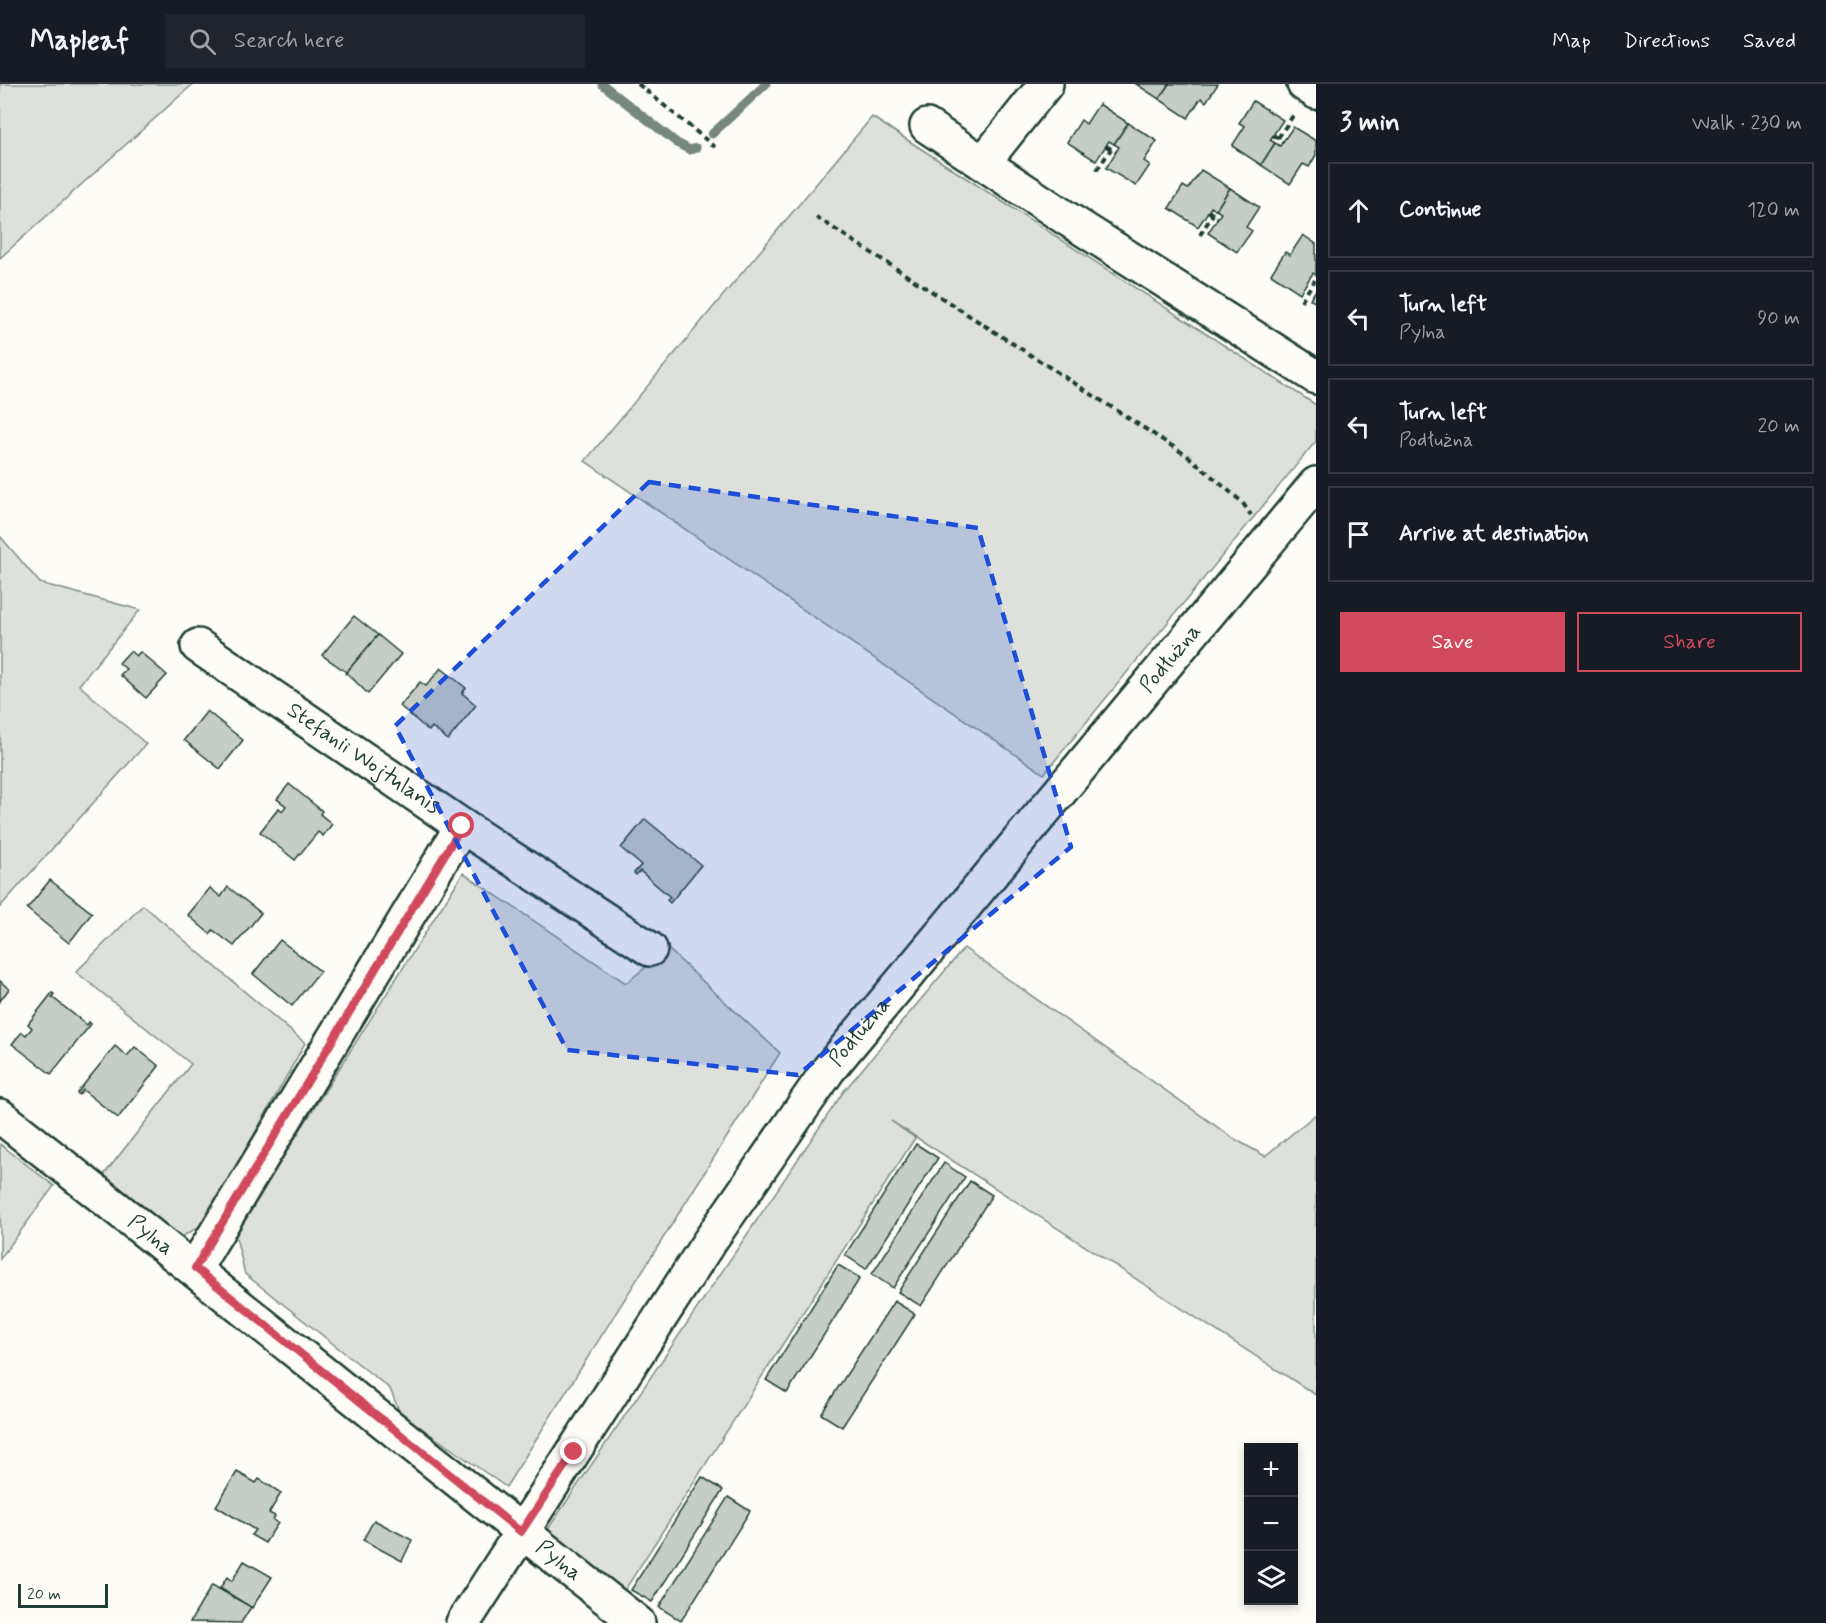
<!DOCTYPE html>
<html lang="en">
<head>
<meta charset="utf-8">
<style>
  :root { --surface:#171b24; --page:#20242c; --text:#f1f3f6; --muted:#9ea1a6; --line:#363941; --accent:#d1495b }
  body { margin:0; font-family:Mynerve,sans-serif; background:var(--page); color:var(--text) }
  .controls { position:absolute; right:18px; bottom:18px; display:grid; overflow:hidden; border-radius:0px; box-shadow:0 3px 9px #0003 }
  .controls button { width:54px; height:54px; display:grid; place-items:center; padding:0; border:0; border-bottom:2px solid var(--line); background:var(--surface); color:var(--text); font:30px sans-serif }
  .scale { position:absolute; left:18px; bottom:15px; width:90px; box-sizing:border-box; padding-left:6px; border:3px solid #1f3d34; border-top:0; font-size:16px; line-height:21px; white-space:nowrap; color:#1f3d34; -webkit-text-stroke:4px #fdfcf7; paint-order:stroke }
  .stop { position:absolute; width:18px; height:18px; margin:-14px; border:4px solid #d1495b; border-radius:50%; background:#fff }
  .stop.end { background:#d1495b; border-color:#fff; box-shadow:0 2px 6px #0008 }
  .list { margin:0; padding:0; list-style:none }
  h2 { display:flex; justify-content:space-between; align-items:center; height:78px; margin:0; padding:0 24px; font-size:26px }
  h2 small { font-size:20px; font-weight:400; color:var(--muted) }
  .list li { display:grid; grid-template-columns:39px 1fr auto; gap:18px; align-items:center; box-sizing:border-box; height:96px; margin:0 12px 12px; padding:0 12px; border:2px solid var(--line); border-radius:0px }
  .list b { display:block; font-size:22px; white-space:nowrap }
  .list p { margin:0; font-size:20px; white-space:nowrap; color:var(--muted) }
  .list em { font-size:20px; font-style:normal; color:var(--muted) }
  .actions { display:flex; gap:12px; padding:18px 24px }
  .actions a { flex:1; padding:14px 0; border:2px solid var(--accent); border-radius:0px; text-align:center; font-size:21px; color:var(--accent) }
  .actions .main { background:var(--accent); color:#fff }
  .icon { flex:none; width:33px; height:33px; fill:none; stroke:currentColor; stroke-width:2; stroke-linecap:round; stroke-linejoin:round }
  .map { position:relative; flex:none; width:1316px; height:1539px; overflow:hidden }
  header { display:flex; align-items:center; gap:36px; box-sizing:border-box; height:84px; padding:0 30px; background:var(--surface); border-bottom:2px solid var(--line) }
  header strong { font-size:28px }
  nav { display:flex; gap:33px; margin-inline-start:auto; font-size:21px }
  .search { width:420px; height:54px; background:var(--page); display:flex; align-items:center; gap:15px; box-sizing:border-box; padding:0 21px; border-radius:0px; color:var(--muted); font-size:22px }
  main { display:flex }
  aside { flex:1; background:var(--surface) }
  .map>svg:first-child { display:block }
</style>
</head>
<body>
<header>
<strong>Mapleaf</strong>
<div class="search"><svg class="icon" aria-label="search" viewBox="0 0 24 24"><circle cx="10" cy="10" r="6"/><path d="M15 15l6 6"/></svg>Search here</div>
<nav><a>Map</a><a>Directions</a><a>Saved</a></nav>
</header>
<main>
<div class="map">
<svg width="1316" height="1539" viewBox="0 0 1316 1539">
  <rect width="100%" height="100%" fill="#fdfcf7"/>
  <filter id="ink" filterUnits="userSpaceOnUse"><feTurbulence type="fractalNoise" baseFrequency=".0167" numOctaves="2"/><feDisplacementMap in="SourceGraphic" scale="12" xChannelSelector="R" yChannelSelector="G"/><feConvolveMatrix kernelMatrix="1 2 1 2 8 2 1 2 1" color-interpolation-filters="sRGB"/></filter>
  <g filter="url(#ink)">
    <!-- green -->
    <g fill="#dde0db" stroke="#7e8e88" stroke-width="1.5">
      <polygon points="0,0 193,0 0,174"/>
      <polygon points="872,33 1316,321 1316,357 1044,690 585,377"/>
      <polygon points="0,452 40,499 140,526 79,601 146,660 0,823"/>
      <polygon points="463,789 626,899 668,865 780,969 506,1403 400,1329 390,1305 245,1190 235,1149"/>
      <polygon points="143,821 305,959 205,1139 180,1154 103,1092 191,980 76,888"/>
      <polygon points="964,864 1233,1054 1265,1072 1316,1030 1316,1311 891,1037 915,1054 621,1512 544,1451 844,1007"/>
      <polygon points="0,1060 54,1102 0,1175"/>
    </g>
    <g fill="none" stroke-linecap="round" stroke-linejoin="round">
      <!-- stream -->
      <g stroke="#75877f" stroke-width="9">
        <polyline points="602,0 677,59 690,66 696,64"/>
        <polyline points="712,50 766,0"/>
      </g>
    </g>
    <!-- building -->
    <g fill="#c6cdc7" stroke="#1f3d34" stroke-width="1.5">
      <polygon points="1136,0 1169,0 1159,15"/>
      <polygon points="1169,0 1218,0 1206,18 1201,14 1188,34 1159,15"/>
      <polygon points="1253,17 1283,36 1270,56 1275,59 1261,81 1232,62 1245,42 1239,39"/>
      <polygon points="1099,20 1128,39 1114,60 1109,57 1096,77 1067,58 1081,36 1086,40"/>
      <polygon points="1128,39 1157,57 1144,77 1150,81 1136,102 1106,84 1119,63 1114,60"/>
      <polygon points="1293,43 1316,57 1316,71 1309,83 1303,80 1290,100 1261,81 1275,59 1280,62"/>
      <polygon points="1201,86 1230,104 1216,126 1211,123 1198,143 1169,124 1183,102 1188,105"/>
      <polygon points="1230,104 1259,123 1246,143 1252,147 1237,168 1208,149 1221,129 1216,126"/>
      <polygon points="1303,151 1316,160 1316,191 1313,189 1300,209 1271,190 1285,168 1290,171"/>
      <polygon points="1316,206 1316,219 1310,215"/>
      <polygon points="354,532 378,551 345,590 346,588 322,571"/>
      <polygon points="378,551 401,570 368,610 347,589 345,590"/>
      <polygon points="130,567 136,572 140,568 167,591 146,614 120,591 126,585 119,579"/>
      <polygon points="441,584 466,604 462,609 476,621 448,656 432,643 429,647 400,622 420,598 426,602"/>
      <polygon points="207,627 243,656 220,685 184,656"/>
      <polygon points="289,700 322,727 320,730 332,740 323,752 318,748 295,776 260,748 279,724 282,727 286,722 277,715"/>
      <polygon points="645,735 701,781 670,819 667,816 670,813 640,787 636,791 634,789 641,781 621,764"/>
      <polygon points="50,796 92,829 69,859 27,825"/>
      <polygon points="228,803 261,829 234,862 213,846 210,850 188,831 210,804 221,813"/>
      <polygon points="280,856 320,887 292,922 253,890"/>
      <polygon points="0,897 9,905 0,917"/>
      <polygon points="52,909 54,910 52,913 87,941 89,938 91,940 51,990 12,960 22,948 26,951 32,944 28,940"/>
      <polygon points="115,962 127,972 135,963 159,982 118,1034 83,1006 79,1011 77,1009"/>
      <polygon points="916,1060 938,1074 866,1185 845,1171"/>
      <polygon points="944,1079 965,1093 893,1204 872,1190"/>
      <polygon points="970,1097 992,1111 921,1222 898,1208"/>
      <polygon points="838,1181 860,1194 787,1309 766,1296"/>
      <polygon points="894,1217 915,1230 842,1343 821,1330"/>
      <polygon points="237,1388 256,1399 259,1395 281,1409 269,1429 275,1432 273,1436 278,1439 265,1459 251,1451 255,1446 216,1422"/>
      <polygon points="702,1393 723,1406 652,1518 631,1506"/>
      <polygon points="728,1413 750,1427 681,1537 659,1523"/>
      <polygon points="374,1436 412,1456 402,1477 363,1456"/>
      <polygon points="244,1477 272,1493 252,1524 220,1504 227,1493 232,1497"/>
      <polygon points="212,1501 251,1523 241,1539 190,1538"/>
    </g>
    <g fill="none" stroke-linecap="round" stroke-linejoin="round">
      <!-- minor casing -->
      <g stroke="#1f3d34" stroke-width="38">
        <g id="minor">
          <polyline points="1304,0 1316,8"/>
          <polyline points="927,42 1066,134 1316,293"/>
          <polyline points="983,79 1046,0"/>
          <path id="s1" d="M198,562L462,742L650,865"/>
          <path id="s2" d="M0,1032C214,1200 424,1372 638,1539"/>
          <polyline points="195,1184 462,742"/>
          <path id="s3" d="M463,1539L707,1161L829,985L1316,400"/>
        </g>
      </g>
      <!-- path -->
      <g stroke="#1f3d34" stroke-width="4" stroke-dasharray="6 4.5" stroke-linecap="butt">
        <polyline points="638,0 715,63"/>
        <polyline points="1273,51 1283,58"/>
        <polyline points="1278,54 1294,30"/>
        <polyline points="1106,62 1116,68"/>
        <polyline points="1097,86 1111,65"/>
        <polyline points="1208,127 1218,134"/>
        <polyline points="816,133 1189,373 1242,418 1251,431"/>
        <polyline points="1200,151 1213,130"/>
        <polyline points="1301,217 1315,196"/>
      </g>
      <!-- minor -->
      <use href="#minor" stroke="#fdfcf7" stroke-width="33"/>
    </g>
  </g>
  <g fill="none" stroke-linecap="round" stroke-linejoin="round" filter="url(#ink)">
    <!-- route -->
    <polyline stroke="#d1495b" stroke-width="8" points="462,742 195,1184 521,1448 574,1368"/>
  </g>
  <!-- marked area -->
  <path fill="#1d4ed8" fill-opacity="0.2" stroke="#1d4ed8" stroke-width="4.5" stroke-dasharray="12 8" stroke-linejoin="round" d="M649,398L978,444L1071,763L798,991L567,966L395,642Z"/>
  <g text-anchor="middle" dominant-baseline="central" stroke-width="4.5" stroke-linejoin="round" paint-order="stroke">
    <!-- street labels -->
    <g font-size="22" fill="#1f3d34" stroke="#fdfcf7">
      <text stroke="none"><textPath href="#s3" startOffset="1198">Podłużna</textPath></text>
      <text stroke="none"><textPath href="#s1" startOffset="200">Stefanii Wojtulanis</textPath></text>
      <text stroke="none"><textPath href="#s3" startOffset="712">Podłużna</textPath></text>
      <text stroke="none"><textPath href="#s2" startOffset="192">Pylna</textPath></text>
      <text stroke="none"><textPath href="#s2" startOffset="714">Pylna</textPath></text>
    </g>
  </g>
</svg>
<div class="controls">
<button>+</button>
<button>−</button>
<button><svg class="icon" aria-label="layers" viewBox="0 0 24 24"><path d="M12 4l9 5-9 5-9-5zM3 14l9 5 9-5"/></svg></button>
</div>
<div class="scale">20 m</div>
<div class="stop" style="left:462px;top:742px"></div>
<div class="stop end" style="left:574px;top:1368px"></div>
</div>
<aside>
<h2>3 min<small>Walk · 230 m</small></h2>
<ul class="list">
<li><svg class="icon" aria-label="ahead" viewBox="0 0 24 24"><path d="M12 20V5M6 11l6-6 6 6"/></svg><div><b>Continue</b></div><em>120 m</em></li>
<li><svg class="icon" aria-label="left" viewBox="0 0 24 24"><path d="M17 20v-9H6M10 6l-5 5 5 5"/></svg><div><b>Turn left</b><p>Pylna</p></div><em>90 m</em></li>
<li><svg class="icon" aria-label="left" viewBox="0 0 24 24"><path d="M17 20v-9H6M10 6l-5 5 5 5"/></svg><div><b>Turn left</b><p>Podłużna</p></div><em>20 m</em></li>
<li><svg class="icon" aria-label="arrive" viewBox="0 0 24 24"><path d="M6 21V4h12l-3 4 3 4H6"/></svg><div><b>Arrive at destination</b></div></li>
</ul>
<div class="actions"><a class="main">Save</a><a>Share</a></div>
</aside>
</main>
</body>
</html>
